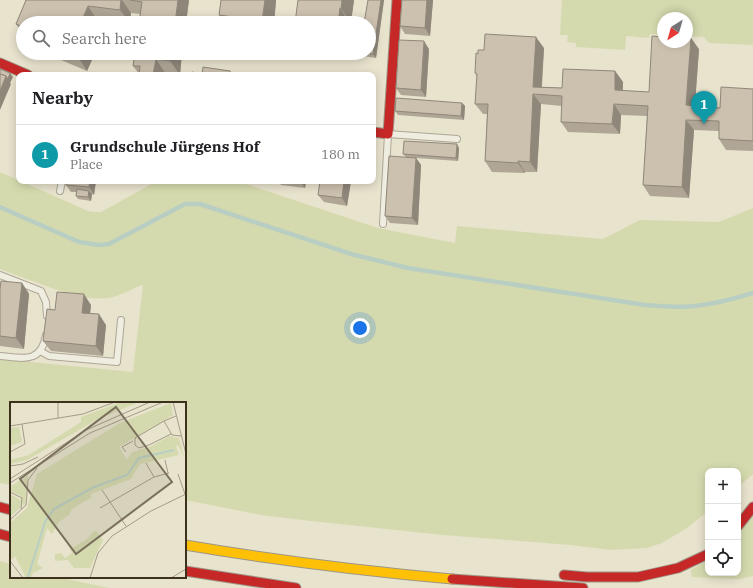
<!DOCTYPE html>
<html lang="en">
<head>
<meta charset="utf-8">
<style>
  :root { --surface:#fff; --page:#f6f6f6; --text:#202124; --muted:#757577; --line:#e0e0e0; --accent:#796f5b }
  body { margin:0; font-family:"IBM Plex Serif",serif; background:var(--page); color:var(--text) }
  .controls { position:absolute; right:12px; bottom:12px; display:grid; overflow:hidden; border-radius:8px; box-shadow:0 2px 10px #0003 }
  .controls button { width:36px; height:36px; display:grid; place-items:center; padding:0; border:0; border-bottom:1px solid var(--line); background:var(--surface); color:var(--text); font:20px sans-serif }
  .compass { position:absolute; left:657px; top:12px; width:36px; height:36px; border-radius:50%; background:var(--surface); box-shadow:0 2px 10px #0003; rotate:217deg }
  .you { position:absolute; left:360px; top:328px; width:14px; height:14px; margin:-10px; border:3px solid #fff; border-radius:50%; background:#1a73e8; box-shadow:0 0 0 6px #1a73e833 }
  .badge { display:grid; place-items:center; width:26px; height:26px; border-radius:50%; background:var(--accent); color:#fff; font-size:13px; font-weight:700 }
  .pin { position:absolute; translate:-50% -33px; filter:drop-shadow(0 1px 2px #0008) }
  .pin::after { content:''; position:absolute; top:21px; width:14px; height:12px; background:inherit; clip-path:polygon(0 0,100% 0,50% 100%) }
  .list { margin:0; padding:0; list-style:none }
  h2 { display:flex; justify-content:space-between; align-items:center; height:52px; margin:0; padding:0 16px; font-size:17px }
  h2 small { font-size:13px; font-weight:400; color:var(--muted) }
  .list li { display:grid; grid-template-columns:26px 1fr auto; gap:12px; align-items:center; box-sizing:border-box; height:60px; padding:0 16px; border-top:1px solid var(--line) }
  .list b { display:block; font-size:15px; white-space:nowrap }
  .list p { margin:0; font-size:13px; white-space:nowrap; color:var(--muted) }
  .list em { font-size:13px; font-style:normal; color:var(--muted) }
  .icon { flex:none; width:22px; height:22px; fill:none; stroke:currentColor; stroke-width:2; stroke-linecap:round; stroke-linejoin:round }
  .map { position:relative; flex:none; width:753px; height:588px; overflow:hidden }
  .search { position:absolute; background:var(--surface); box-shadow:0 2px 10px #0003; left:16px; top:16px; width:360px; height:44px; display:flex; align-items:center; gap:10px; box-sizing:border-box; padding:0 14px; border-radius:22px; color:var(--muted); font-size:15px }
  .panel { position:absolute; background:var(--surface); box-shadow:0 2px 10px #0003; left:16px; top:72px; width:360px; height:112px; border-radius:8px }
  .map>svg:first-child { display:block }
</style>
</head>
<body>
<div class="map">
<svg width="753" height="588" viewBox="0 0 753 588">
  <rect width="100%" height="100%" fill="#e8e3cd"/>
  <!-- green -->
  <g fill="#d5daae">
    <polygon points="562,0 753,0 753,45 709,43 704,37 687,36 687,18 663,18 663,34 650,34 649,38 626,36 625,50 576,47 576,43 567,42 568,35 560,35"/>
    <path d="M0,172L88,211L94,212H101L157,181H237L378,228L455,243L457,226L603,239L640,220L719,222L753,208V474L738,487V471H708V511L687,528L662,543L647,548L611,550L570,545L443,535L311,521L261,515L185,500V403H11V485L0,483V359L133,372L143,285C132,288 121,296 109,298C88,300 68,294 49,287C32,281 16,275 0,269Z"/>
    <polygon points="753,516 753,576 739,579 692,577 691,570 708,560 708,573 738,573 738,534"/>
    <polygon points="0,561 11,564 11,577 57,577 109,588 0,588"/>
  </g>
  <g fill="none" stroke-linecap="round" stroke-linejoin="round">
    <!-- stream -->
    <path stroke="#b9cec3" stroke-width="4.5" d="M0,207L79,242L99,245L109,244L185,204H200L351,254L408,268L645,305C662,306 678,308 695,306C715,304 734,299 753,293"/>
    <!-- lane casing -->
    <g stroke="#ada696" stroke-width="8">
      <g id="lane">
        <polyline points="60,191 62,181"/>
        <polyline points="383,224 388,134 457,139"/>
        <polyline points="0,275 41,291 46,302 47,316"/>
        <polyline points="40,351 49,356 117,362 121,320"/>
        <path d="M0,356C23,358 41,364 46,335"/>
      </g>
    </g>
    <!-- slow casing -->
    <g stroke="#9d9686" stroke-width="11">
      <path id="slow" d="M185,545C274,560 362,571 452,579"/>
    </g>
    <!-- jam casing -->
    <g stroke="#9d9686" stroke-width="11">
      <g id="jam">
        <polyline points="0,63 28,75"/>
        <polyline points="373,132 388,134 397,0"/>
        <polyline points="0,507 11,510"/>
        <polyline points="738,526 753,507"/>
        <polyline points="0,534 11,537"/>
        <polyline points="185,571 296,588"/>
        <polyline points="564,575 587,577 638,577 678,568 708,554"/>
        <polyline points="452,579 583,588"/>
      </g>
    </g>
    <!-- lane -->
    <use href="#lane" stroke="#efece0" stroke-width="6"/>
    <!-- slow -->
    <use href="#slow" stroke="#ffc107" stroke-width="9"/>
    <!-- jam -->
    <use href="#jam" stroke="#c62828" stroke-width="9"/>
  </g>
  <!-- wall -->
  <g fill="#afa696">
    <polygon points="26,0 189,0 186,23 139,23 140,14 131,13 130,23 124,23 97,20 96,23 23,23 23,34 16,24"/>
    <polygon points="221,0 276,0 276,1 274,23 225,23 219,15"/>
    <polygon points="354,0 351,22 349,22 349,23 295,23"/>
    <polygon points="368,0 384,0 376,58 363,56 361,53 369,53"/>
    <polygon points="402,0 433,0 430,36 405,34 400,26"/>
    <polygon points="544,48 542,87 562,88 615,71 623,82 623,91 649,92 699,49 695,106 720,108 753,89 753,151 726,150 719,139 719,131 694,130 689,198 650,196 643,185 647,116 621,115 620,134 568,132 561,122 562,106 541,104 537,172 525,172 525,173 492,172 485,161 487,114 483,114 475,104 477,77 475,73 478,54 484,50"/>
    <polygon points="429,49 426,97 401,95 396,88"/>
    <polygon points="56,53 95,53 87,71 61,60"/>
    <polygon points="135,53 182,53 180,75 165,73 165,75 139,75 139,74 133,66"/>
    <polygon points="462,103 465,106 464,120 398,115 395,111"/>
    <polygon points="459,148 458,161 416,158 421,165 418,225 390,223 385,216 406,157 403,154"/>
    <polygon points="67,181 96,181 94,195 92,194 91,201 78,199 76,196 76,192 71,192 66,185"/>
    <polygon points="278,181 306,181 305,188 281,185"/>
    <polygon points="351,181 347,206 324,202 318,195"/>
    <polygon points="22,283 29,294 24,349 0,346 0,289"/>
    <polygon points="91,305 90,314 106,325 103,356 51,351 43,341 55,310"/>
  </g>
  <!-- shaded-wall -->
  <g fill="#8f877a">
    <polygon points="121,0 122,0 131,13 130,23 120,10"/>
    <polygon points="178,0 189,0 186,23 175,23"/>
    <polygon points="265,0 276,0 276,1 274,23 264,23 262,21"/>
    <polygon points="342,0 354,0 351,22 341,9"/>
    <polygon points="381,0 384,0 376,58 373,54"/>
    <polygon points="427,0 433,0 430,36 425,28"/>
    <polygon points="88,6 97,20 96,23 84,23 82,20"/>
    <polygon points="340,8 349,22 349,23 338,23"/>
    <polygon points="536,37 544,48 541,94 533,87"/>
    <polygon points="691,38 699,49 694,116 686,105"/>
    <polygon points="424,41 429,49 426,97 421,90"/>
    <polygon points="79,53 95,53 87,71 78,57"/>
    <polygon points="171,53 182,53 180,75 170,61"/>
    <polygon points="156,59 165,73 165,75 153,75"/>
    <polygon points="230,71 233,75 230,75"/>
    <polygon points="615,71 623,82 622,101 615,90"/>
    <polygon points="10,73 13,77 10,83 11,84 0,110 0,91 6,76"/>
    <polygon points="533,94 541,104 537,172 530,162"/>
    <polygon points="462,103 465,106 464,120 461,116"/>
    <polygon points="614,104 621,115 620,134 612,124"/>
    <polygon points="686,120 694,130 689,198 682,187"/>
    <polygon points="457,144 459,148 458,161 456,158"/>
    <polygon points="416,158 421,165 418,225 412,218"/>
    <polygon points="518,161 525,172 525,173 518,163"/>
    <polygon points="90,181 96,181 94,195 89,187"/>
    <polygon points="300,181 306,181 305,188"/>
    <polygon points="344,181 351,181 347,206 342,198"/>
    <polygon points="89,191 92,194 91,201 88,197"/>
    <polygon points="22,283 29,294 24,349 16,338"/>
    <polygon points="84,294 91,305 89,323 82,313"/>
    <polygon points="99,314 106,325 103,356 96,346"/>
  </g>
  <!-- building -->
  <g fill="#ccc1ae" stroke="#8f877a">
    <polygon points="26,0 121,0 120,10 88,6 82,20 88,23 23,23 23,27 16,24"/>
    <polygon points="130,0 178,0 175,23 139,23 142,2"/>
    <polygon points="221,0 265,0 262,21 219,15"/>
    <polygon points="298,0 342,0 341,9 340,8 338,23 295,23"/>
    <polygon points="368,0 381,0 373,54 366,53 369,53 369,23 364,23"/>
    <polygon points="402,0 427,0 425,28 400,26"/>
    <polygon points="485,34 536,37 533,87 562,88 563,69 615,71 615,90 649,92 652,36 663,37 663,42 687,42 687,38 691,38 686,105 720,108 721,87 753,89 753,141 719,139 719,121 686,120 682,187 643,185 648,106 614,104 612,124 561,122 562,96 533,94 530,162 518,161 518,163 485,161 488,104 475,104 477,74 475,73 476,53 478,54 478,50 484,50"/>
    <polygon points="399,40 424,41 421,90 396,88"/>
    <polygon points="68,53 79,53 78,57"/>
    <polygon points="135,53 171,53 170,61 156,59 153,75 139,75 140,66 133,66"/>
    <polygon points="203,67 230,71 230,75 202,75"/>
    <polygon points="0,69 10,73 8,79 6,76 0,74"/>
    <polygon points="192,72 202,74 202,75 191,75"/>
    <polygon points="244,73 260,75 244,75"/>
    <polygon points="0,74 6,76 0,91"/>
    <polygon points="396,98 462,103 461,116 395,111"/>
    <polygon points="404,141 457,144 456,158 403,154"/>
    <polygon points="389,156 416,158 412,218 385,216"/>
    <polygon points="67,181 90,181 89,187 66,185"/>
    <polygon points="320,181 344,181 342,198 318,195"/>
    <polygon points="77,189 89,191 88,197 76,196"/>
    <polygon points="1,281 22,283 16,338 0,336 0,289"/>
    <polygon points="57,292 84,294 82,313 99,314 96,346 43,341 47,309 55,310"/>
  </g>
  <!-- overview -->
  <g transform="translate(10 402)">
    <rect width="176" height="176" fill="#e8e3cd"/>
    <path d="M111,0H129L88,17L17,58L0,62V58L19,53L71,20V15ZM161,1L163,13L109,45L117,57L122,50L142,44L159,34L169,36L174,55L168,43L166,44L169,53L130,62L121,77L81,92L82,95L62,107L59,113L49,120L42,132L37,126L27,162L33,166L23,171L21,176H16L5,154L3,158L0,154V121L17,106L27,72L110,21ZM9,25L12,40L0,44V26ZM18,73L15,102L13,104L11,94L0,89V85ZM0,92L11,98L10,106L0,115ZM84,129H87L93,138L80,166H64L58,158L45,159V152L51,151L55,156L62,151L60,147L76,138Z" fill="#d5daae"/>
    <path fill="none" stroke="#b9cec3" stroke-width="2" d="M18,175L35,120L44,107L84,85L117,73L129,56L164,48"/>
    <path fill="none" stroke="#a49b87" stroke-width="1" d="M163,0L176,52M166,14L154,19L162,33L171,34M48,16V0M154,19L125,36V43L129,46L139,43L161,32M0,24L73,12L105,0M0,50L15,42L12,22M116,50L112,45L123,39M155,58L158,71M136,61L144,75M0,64L13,62L28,55M168,72L175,92M0,77L76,28L140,0M0,81L80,31L153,0M92,88L116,124M0,90L12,96L11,107M90,106L144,75L159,71M0,118L16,103L18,78L27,66M0,159L13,176M80,176L88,151L102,134L141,109L176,92M161,176L176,167"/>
    <path fill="#796f5b" fill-opacity="0.15" stroke="#796f5b" stroke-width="2" d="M106,5L162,80L66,152L10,77Z"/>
    <rect width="176" height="176" fill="none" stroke="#3d301d" stroke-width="2"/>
  </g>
</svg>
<div class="controls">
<button>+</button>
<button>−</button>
<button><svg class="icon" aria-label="locate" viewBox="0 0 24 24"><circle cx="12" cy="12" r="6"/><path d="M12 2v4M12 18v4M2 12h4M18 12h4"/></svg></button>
</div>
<svg class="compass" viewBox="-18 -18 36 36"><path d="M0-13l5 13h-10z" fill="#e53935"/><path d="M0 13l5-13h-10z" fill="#757577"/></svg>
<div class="you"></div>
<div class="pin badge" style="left:704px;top:124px;background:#0f9aa8">1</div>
<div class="search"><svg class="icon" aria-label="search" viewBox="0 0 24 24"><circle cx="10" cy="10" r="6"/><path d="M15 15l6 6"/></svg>Search here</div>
<section class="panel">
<h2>Nearby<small></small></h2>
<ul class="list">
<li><span class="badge" style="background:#0f9aa8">1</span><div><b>Grundschule Jürgens Hof</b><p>Place</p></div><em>180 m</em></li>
</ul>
</section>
</div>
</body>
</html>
